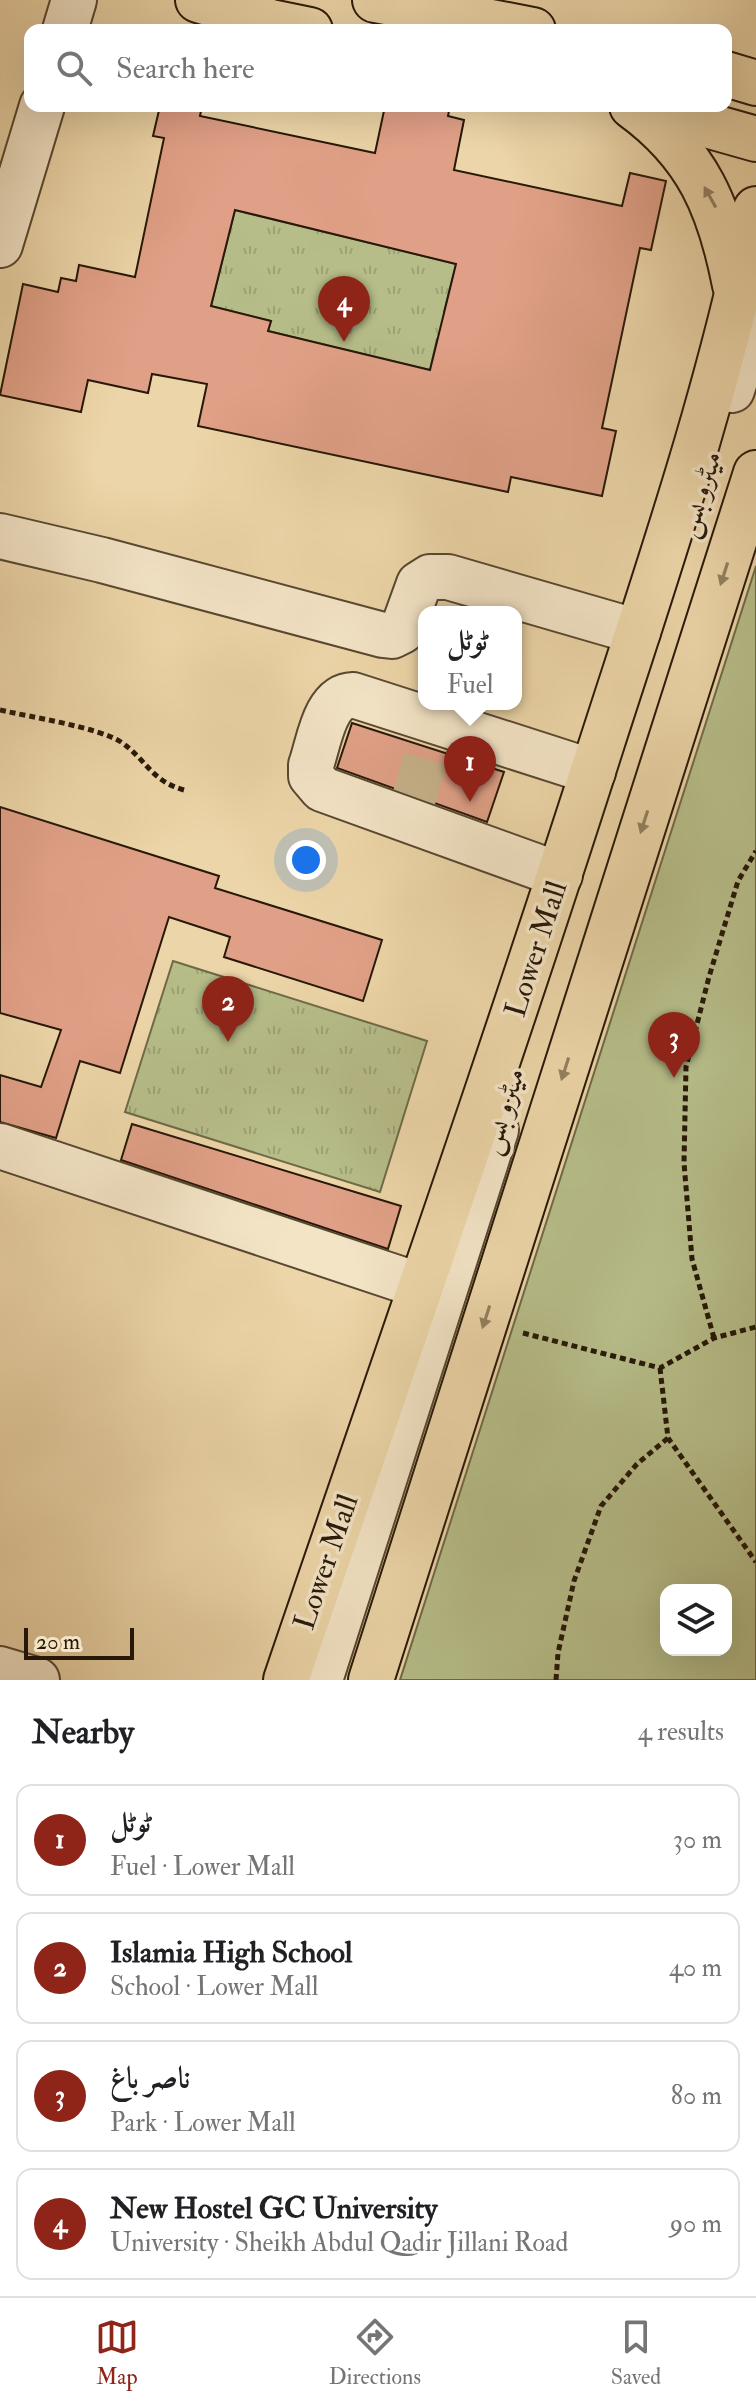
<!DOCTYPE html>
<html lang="en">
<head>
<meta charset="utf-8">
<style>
  :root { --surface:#fff; --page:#f2f2f2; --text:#202124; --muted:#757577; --line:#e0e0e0; --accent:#8f2418 }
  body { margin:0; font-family:"IM FELL Double Pica",Amiri,serif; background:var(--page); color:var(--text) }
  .controls { position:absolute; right:24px; bottom:24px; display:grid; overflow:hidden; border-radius:16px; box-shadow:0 8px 32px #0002 }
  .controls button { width:72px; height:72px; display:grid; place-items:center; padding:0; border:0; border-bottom:2px solid var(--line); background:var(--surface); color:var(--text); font:40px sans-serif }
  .scale { position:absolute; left:24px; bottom:20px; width:110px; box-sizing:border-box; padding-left:8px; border:4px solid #271808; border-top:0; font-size:22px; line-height:28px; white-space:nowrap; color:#271808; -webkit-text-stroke:6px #f3e4c6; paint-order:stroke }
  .you { position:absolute; left:306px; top:860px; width:28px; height:28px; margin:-20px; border:6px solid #fff; border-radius:50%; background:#1a73e8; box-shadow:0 0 0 12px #1a73e833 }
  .badge { display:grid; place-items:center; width:52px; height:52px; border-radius:50%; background:var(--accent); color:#fff; font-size:26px; font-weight:700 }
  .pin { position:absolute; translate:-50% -66px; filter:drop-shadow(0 2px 4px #0008) }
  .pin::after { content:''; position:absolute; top:42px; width:28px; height:24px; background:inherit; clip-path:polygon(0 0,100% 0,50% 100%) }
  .popup { position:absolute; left:418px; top:606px; width:104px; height:104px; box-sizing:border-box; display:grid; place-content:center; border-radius:16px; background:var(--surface); filter:drop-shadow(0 2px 6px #0005); font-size:26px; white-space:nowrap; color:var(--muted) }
  .popup b { font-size:30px; color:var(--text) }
  .popup::after { content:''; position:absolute; left:50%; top:100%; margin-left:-16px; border:16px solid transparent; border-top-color:var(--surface) }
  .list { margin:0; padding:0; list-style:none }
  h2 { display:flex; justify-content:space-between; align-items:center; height:104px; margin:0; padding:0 32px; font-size:34px }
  h2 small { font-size:26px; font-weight:400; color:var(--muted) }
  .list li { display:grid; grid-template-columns:52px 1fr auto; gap:24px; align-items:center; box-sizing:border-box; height:112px; margin:0 16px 16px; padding:0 16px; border:2px solid var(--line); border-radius:16px }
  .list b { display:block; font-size:30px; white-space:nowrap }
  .list p { margin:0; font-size:26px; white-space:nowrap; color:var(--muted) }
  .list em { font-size:26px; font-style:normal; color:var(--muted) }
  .icon { flex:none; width:44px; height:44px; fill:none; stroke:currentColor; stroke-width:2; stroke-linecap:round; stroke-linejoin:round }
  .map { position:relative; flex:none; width:756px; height:1680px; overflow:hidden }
  .search { position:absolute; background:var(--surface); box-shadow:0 8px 32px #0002; left:24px; right:24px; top:24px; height:88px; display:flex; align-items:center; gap:20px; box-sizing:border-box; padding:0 28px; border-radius:16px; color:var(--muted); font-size:30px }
  .sheet { height:616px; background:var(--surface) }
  nav { display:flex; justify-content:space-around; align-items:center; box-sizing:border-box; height:112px; border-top:2px solid var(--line); background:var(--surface); font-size:22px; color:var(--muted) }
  nav a { display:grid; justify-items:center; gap:4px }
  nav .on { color:var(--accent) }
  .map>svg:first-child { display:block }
</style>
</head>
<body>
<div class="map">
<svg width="756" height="1680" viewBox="0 0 756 1680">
  <defs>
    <pattern id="grass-tufts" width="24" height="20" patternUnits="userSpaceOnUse" patternTransform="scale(2)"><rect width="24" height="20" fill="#b6bd89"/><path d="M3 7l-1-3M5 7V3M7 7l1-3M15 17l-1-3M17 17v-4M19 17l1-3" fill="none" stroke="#9ca275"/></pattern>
  </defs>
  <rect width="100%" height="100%" fill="#ecd5a8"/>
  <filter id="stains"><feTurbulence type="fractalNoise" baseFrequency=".0025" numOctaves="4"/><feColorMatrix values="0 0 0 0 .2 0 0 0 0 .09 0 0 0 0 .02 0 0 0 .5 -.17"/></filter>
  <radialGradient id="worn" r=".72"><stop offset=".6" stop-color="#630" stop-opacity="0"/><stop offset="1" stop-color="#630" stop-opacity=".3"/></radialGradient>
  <!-- grass -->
  <g fill="url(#grass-tufts)" stroke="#6e6a48" stroke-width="2">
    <polygon points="235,210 456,264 444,312 447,315 443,337 437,339 430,370 268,331 271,321 211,306"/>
    <polygon points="173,961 427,1041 380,1192 125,1112"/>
  </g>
  <!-- green -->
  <path fill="#b6bd89" stroke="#6e6a48" stroke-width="2" fill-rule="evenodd" d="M756,566V1680H400ZM666,1590H726V1650H666Z"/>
  <!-- building -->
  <g fill="#e0a087" stroke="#271808" stroke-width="2" fill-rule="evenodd">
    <path d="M160,106H202L200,116L375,153L385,106H450L448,116L464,120L454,170L622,206L630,173L666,181L651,250L640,248L602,428L616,431L602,496L511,477L508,492L198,426L207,384L152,374L148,393L88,380L81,412L0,395L23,284L58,292L61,278L76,281L79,265L135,277L164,138L153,136ZM235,210L456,264L430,370L268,331L271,321L211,306Z"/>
    <polygon points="352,723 504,772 487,822 337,768"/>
    <polygon points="0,807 219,876 215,888 382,940 363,1001 224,957 230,937 169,917 120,1073 80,1061 56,1138 0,1122 0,1075 41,1087 61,1030 0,1013"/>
    <polygon points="132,1124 401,1206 388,1249 121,1160"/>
  </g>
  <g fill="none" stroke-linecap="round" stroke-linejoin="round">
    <!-- minor-tunnel -->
    <polyline stroke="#c5af88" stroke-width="44" stroke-dasharray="44 22" stroke-linecap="butt" points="413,801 429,748"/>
    <!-- minor casing -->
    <g stroke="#584730" stroke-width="48">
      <g id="minor">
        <polyline points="65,30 74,0"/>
        <polyline points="0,245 42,106"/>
        <polyline points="732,390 756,314"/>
        <polyline points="0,536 102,560 383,635 392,636 402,631 419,584 430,577 448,577 638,632"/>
        <path d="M560,875L322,789L311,776V765C319,743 324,696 353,695L593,772"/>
        <polyline points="0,1146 421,1286"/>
        <polyline points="0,1669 37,1680"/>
        <polyline points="320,1680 496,1130"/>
      </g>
    </g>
    <!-- major casing -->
    <g stroke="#271808" stroke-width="48">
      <g id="major">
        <polyline points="198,0 271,22 310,30"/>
        <polyline points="375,0 533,30"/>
        <polyline points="726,74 756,83"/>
        <path d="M632,106C698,154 720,208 735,285"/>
        <polyline points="639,106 756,139"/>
        <path d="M286,1680C392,1369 501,1059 601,746C658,569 719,392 756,209"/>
        <polyline points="371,1680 756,473"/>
      </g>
    </g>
    <!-- path -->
    <g stroke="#271808" stroke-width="5" stroke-dasharray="6 4" stroke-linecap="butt">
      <path d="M0,710C30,717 97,727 121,742C146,759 151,781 184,790"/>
      <polyline points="523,1333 660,1368 714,1338 756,1327"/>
      <polyline points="714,1338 692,1259 684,1163 686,1067 709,977 738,881 756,851"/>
      <polyline points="660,1368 668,1438 756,1562"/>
      <polyline points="556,1680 558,1653 574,1581 601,1506 637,1464 668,1438"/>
    </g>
    <!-- minor -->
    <use href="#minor" stroke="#f3e4c6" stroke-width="44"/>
    <!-- major -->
    <use href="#major" stroke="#ecd5a8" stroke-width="44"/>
  </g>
  <!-- one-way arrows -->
  <defs><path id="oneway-solid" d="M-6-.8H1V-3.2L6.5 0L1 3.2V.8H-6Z" transform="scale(2)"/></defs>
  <g fill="#938060">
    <use href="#oneway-solid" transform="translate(710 197) rotate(-119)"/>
    <use href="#oneway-solid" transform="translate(724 574) rotate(108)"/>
    <use href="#oneway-solid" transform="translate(644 822) rotate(108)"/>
    <use href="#oneway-solid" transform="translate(565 1069) rotate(108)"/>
    <use href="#oneway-solid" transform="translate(486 1317) rotate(108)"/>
  </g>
  <g text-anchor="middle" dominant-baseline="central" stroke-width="7" stroke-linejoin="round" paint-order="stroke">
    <!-- street labels -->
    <g font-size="30" fill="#271808" stroke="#f3e4c6">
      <text transform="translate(699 494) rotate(-72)">میٹرو بس</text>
      <text transform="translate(536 949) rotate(-72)">Lower Mall</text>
      <text transform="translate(502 1111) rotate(-72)">میٹرو بس</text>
      <text transform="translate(326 1562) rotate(-71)">Lower Mall</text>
    </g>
  </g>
  <rect width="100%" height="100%" filter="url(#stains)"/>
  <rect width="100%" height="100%" fill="url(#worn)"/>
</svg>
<div class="controls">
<button><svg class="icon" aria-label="layers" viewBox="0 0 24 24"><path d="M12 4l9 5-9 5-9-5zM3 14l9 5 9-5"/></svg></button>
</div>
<div class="scale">20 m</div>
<div class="you"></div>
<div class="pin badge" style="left:470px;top:802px">1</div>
<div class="popup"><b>ٹوٹل</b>Fuel</div>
<div class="pin badge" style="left:228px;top:1042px">2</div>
<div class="pin badge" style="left:674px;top:1078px">3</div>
<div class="pin badge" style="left:344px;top:342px">4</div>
<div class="search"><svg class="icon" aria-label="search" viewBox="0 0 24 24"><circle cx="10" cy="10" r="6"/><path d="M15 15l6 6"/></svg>Search here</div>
</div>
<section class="sheet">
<h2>Nearby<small>4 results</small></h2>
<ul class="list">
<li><span class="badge">1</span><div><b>ٹوٹل</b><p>Fuel · Lower Mall</p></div><em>30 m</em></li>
<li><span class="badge">2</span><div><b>Islamia High School</b><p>School · Lower Mall</p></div><em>40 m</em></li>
<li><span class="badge">3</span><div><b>ناصر باغ</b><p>Park · Lower Mall</p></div><em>80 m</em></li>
<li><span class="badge">4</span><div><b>New Hostel GC University</b><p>University · Sheikh Abdul Qadir Jillani Road</p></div><em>90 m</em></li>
</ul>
</section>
<nav>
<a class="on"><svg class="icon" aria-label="map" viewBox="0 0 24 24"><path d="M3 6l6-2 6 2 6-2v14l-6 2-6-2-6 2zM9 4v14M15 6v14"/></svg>Map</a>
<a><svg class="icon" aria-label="directions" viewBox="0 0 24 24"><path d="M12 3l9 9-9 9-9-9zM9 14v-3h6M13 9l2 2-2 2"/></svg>Directions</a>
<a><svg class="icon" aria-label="saved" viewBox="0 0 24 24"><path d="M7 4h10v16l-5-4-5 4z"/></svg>Saved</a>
</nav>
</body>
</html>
